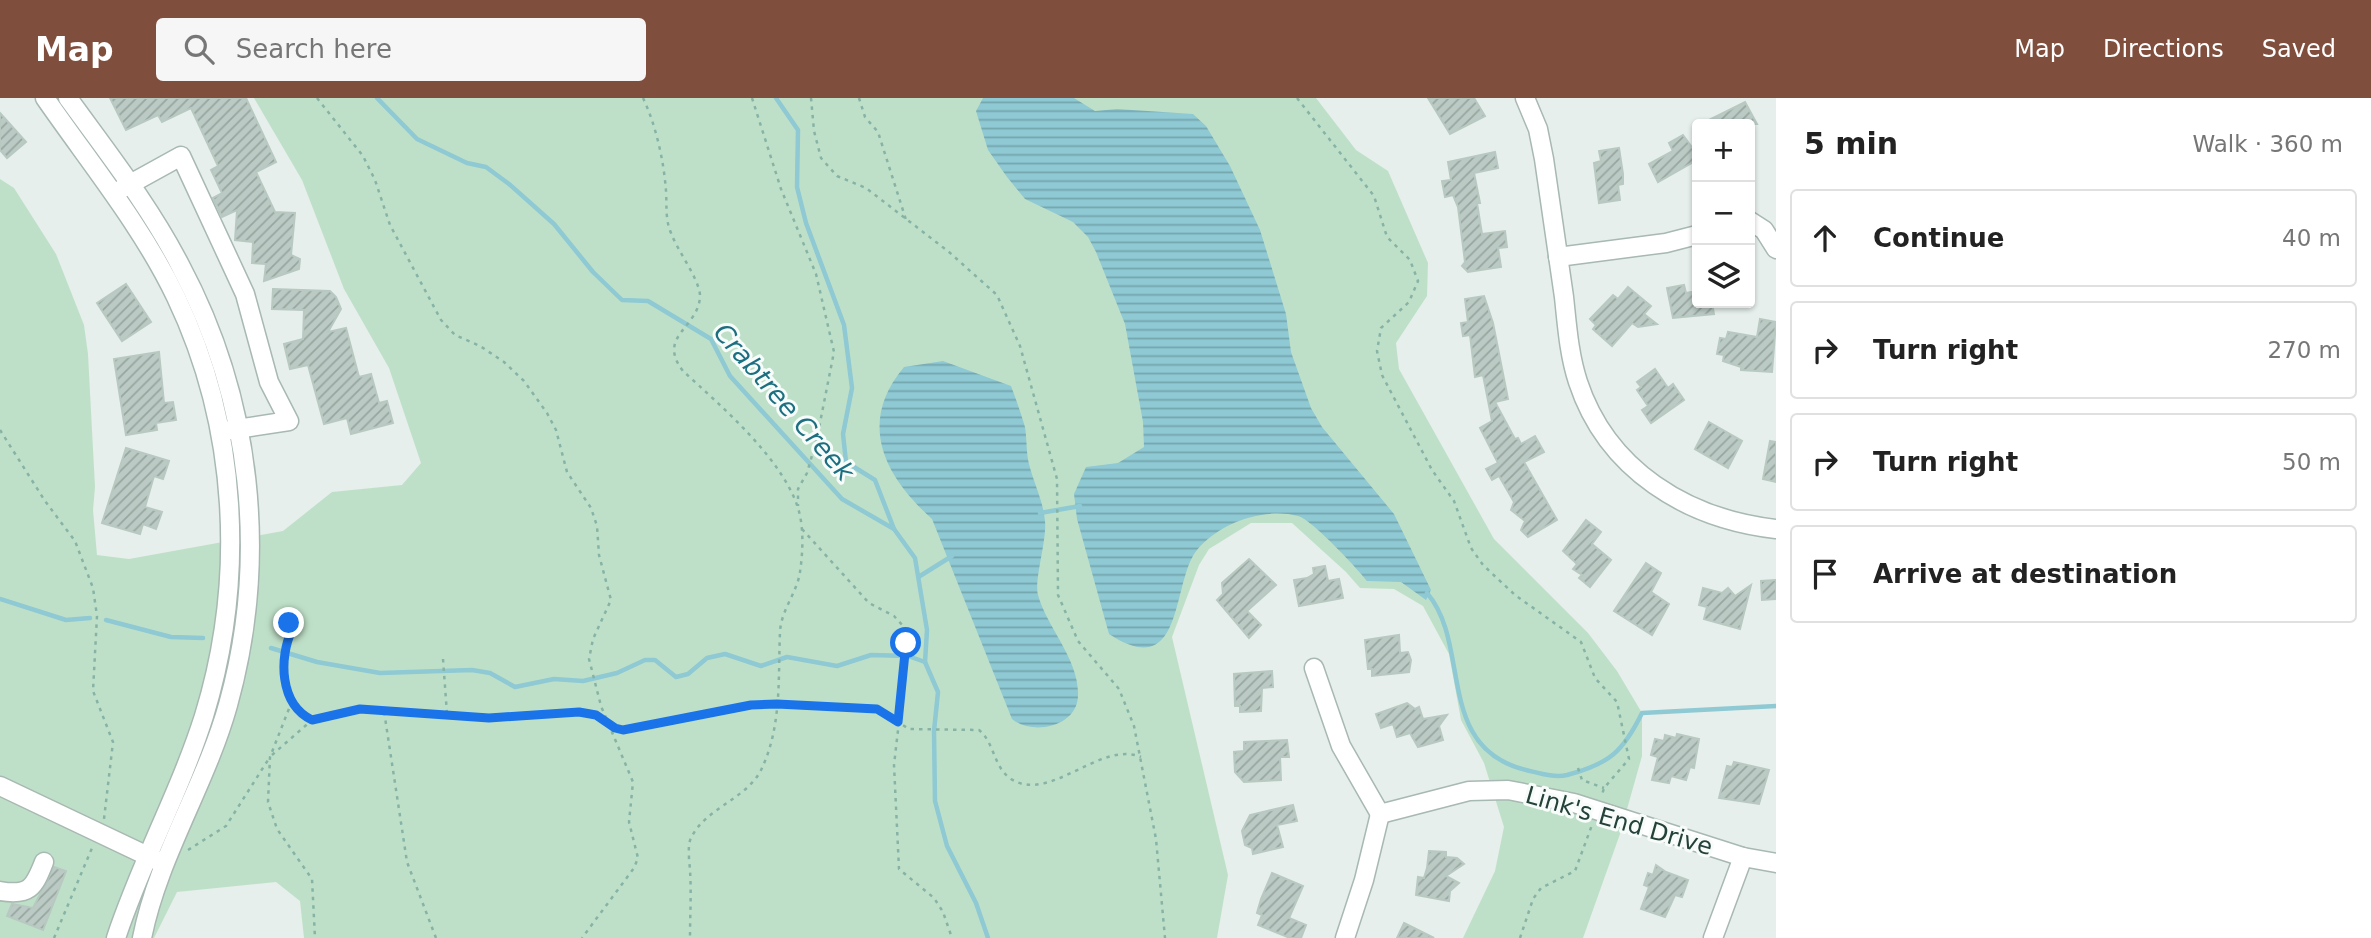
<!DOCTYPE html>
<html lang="en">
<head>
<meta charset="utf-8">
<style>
  :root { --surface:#fff; --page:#f6f6f6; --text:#222; --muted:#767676; --line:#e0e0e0; --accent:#804e3d }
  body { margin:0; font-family:"DejaVu Sans",sans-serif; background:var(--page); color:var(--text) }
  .controls { position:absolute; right:21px; top:21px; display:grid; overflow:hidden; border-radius:7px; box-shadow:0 2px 5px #0004 }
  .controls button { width:63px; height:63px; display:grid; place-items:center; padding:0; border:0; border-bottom:2px solid var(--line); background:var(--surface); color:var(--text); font:35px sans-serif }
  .stop { position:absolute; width:21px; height:21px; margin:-16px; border:5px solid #1a73e8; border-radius:50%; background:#fff }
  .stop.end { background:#1a73e8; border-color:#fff; box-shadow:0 2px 7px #0008 }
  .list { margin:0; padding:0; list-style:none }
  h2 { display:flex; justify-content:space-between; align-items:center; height:91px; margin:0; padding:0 28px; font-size:30px }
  h2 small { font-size:23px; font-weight:400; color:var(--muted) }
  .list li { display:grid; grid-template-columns:46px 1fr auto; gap:21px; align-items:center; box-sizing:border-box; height:98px; margin:0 14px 14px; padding:0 14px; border:2px solid var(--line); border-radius:7px }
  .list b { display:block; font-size:26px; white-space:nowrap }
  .list em { font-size:23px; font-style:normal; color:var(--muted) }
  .icon { flex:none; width:38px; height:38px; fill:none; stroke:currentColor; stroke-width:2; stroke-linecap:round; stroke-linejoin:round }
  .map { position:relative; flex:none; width:1776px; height:840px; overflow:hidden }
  header { display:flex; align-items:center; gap:42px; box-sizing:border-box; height:98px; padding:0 35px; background:var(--accent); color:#fff }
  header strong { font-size:33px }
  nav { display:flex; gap:38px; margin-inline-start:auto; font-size:24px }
  .search { width:490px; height:63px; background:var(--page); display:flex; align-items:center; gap:18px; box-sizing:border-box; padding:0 24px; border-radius:7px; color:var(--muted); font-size:26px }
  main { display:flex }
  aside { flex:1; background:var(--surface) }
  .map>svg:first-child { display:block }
</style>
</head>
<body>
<header>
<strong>Map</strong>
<div class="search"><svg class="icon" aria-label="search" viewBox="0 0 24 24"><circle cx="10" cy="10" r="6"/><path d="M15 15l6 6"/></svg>Search here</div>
<nav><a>Map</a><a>Directions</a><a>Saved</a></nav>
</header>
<main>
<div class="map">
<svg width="1776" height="840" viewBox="0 0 1776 840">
  <defs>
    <pattern id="water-rules" width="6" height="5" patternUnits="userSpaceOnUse" patternTransform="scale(1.75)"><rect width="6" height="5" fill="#8ec9d4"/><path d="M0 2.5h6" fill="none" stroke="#74a5ad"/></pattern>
    <pattern id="building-hatch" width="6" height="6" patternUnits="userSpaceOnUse" patternTransform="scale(1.75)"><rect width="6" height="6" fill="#bbcac4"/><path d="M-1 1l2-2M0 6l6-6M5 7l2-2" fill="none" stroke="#98a6a0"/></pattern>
  </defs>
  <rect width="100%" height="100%" fill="#e6efeb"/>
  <!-- grass -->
  <polygon fill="#bfe0c8" points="254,0 1316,0 1356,52 1388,73 1428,165 1427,198 1396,245 1399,271 1494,441 1588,535 1617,573 1642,615 1642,658 1620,736 1583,840 1463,840 1495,773 1504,729 1484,665 1461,622 1449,556 1423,508 1394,491 1360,490 1346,474 1292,425 1251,425 1209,451 1199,467 1172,539 1228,777 1217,840 304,840 300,803 276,784 177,794 154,840 0,840 0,81 14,90 56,156 84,227 88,256 95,389 93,412 97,457 129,461 283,433 332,394 402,387 421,365 389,270 344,191 302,82"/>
  <!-- water -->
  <g fill="url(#water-rules)">
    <path d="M983,0H1074L1095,13L1117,11L1193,16L1206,28L1230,68L1260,132L1286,216L1291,254L1311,310L1322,329L1394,416L1431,492L1426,502L1401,484L1367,483C1357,470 1311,421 1298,418C1264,409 1219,425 1197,452C1171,484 1185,586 1109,536L1077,421L1074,396L1086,369L1118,365L1144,349L1143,324L1125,226L1096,154L1088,139L1073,124L1025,101L1007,79L988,52L976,13Z"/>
    <path d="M943,263L1011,288C1016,301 1021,315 1025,329C1027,341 1026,354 1029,366C1034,386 1043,402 1045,423C1047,443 1034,482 1038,497C1047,530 1079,561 1078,597C1078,629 1032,638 1012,621L932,421C884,378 857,325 904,269Z"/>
  </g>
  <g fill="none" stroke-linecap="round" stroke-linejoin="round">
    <!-- stream -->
    <g stroke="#8ec9d4" stroke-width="4.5">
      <polyline points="377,0 417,41 467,65 486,69 509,86 554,126 593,174 622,202 648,203 711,241 730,278 842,401 894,431 915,460 927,532 925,564 938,594 934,633 935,703 947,748 976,805 988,840"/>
      <polyline points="776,0 798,32 797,89 806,125 844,227 852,290 843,336 846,364 875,382 894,431"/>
      <polyline points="1040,415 1080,408"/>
      <polyline points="920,478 952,458"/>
      <path d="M1427,495C1472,547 1434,650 1526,672C1539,675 1554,680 1567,677C1609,666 1623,654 1642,615L1776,608"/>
      <polyline points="0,501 66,522 90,520"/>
      <polyline points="106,522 171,539 203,540"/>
      <polyline points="271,550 317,564 380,575 472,572 490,575 515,589 554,581 583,583 617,575 645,562 655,562 676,579 688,576 707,560 725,556 761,568 787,559 837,568 871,557 908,558 925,564"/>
    </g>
  </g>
  <!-- building -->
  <g fill="url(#building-hatch)" stroke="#b8c9c2" stroke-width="2">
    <polygon points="110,0 246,0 276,64 256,74 275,114 295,115 291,157 300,161 299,171 264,183 266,166 252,165 253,144 235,142 237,112 222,119 213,100 222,95 211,72 218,68 191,10 162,24 158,17 126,32"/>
    <polygon points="1428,0 1474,0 1485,18 1450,36"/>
    <polygon points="1745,4 1757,26 1701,26"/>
    <polygon points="0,15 26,44 7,60 0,52"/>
    <polygon points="1683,37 1697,56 1697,62 1658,84 1649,66 1673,53 1669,45"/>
    <polygon points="1619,50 1623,76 1623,86 1618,87 1620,102 1599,105 1594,65 1601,63 1599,53"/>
    <polygon points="1495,54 1498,70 1474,75 1480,105 1477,105 1482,136 1505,133 1507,149 1498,150 1501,169 1468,174 1462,168 1465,164 1458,109 1453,97 1445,99 1442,83 1451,82 1448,64"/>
    <polygon points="126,186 151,224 122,243 97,205"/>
    <polygon points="1684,187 1686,195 1697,193 1697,205 1712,205 1714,216 1673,220 1667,190"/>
    <polygon points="1628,189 1651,208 1644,216 1657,226 1638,229 1632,225 1612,248 1593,231 1596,227 1590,221 1613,197 1618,201"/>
    <polygon points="273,191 330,193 336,199 341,211 328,234 346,230 359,279 371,276 379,305 387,303 393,325 351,336 347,320 324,326 308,267 290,271 284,246 303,241 304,212 272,211"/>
    <polygon points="1484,198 1493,225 1508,301 1495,304 1515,341 1518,340 1521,346 1535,338 1544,354 1524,364 1557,422 1528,439 1521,432 1525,423 1511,412 1514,404 1499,378 1492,382 1486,371 1498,365 1480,330 1492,323 1483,277 1475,279 1470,237 1463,238 1461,225 1468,224 1465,201"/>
    <polygon points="1760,221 1776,224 1772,274 1741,272 1741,269 1723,263 1724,257 1717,256 1720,240 1726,241 1728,234 1757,239"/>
    <polygon points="159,254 164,305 173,304 176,322 156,325 157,332 126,337 114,261"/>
    <polygon points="1655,271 1668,290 1673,286 1684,302 1651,325 1642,312 1648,308 1637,292 1641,289 1637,284"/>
    <polygon points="1709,324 1742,343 1728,370 1695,351"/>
    <polygon points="1770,343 1776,344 1776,384 1763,381"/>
    <polygon points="126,350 169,363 163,381 154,378 145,409 162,414 156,431 143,426 140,436 102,425"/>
    <polygon points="1586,422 1601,434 1592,446 1611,462 1590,489 1579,480 1582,477 1573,471 1577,466 1563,453"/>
    <polygon points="1249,461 1276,487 1247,513 1261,527 1249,540 1217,502 1223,496 1222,485"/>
    <polygon points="1646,465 1661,475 1651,494 1669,506 1652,537 1614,513"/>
    <polygon points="1325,468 1328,483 1339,481 1343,500 1299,508 1294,482 1307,480 1314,476 1313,470"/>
    <polygon points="1776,482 1776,501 1762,502 1761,483"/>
    <polygon points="1751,487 1740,531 1704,521 1707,509 1699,507 1703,490 1722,495 1728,490 1735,498"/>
    <polygon points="1399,537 1400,555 1408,554 1411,562 1409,574 1372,578 1372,571 1368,571 1365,542"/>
    <polygon points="1272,573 1273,589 1262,590 1261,613 1240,614 1240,608 1235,608 1234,576"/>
    <polygon points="1407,605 1415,611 1419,609 1423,621 1447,617 1439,628 1443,642 1418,649 1410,635 1397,639 1393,626 1381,630 1376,616"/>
    <polygon points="1677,636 1699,641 1694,670 1690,669 1686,682 1671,678 1669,685 1652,682 1658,659 1651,657 1655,641 1664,643 1665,637 1676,640"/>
    <polygon points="1287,642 1289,659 1280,659 1281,682 1244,684 1235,674 1234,654 1244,653 1244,644"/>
    <polygon points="1734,664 1769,672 1759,706 1719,700 1727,668 1732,669"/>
    <polygon points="1293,707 1297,723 1277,727 1283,749 1253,756 1252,750 1245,747 1242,733 1250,717"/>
    <polygon points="1429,753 1446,754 1446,759 1457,760 1464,766 1446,778 1459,785 1450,793 1449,803 1416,797 1418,779 1424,780 1427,770"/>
    <polygon points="1656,767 1666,774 1688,782 1682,799 1675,797 1665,819 1641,811 1649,789 1644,787 1648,775 1653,777"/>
    <polygon points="54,769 66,773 43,832 7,818 12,806 33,810"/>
    <polygon points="1272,775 1303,788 1289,820 1306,827 1301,840 1290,840 1258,827 1262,817 1257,815 1261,801"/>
    <polygon points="1404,825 1434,840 1397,840"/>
  </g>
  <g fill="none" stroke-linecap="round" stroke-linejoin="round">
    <!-- minor casing -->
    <g stroke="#a8b8b2" stroke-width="21">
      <g id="minor">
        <path d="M45,0C90,65 142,128 176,199C238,329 246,481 204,618C180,694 141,764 116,840"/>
        <path d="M68,0C107,54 149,107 180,167C252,302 269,460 228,607C206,686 158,759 142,840"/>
        <path d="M1525,0L1538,31L1544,61C1551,107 1557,153 1564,199C1567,227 1569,257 1578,284C1607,372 1687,421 1776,431"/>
        <polyline points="123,90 181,58 245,196 269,284 289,323 230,332"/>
        <polyline points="1750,123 1764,132 1776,151"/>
        <polyline points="1558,159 1666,145 1697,137"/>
        <polyline points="1314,570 1341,648 1380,716"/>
        <polyline points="0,688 156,762"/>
        <polyline points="1380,716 1469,693 1508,692 1574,705 1743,759 1776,765"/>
        <path d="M0,793C29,798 34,790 44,764"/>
        <polyline points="1345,840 1364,782 1380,716"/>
        <polyline points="1713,840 1743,759"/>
      </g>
    </g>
    <!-- path -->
    <g stroke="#86b3a5" stroke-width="2.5" stroke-dasharray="3.5 5" stroke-linecap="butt">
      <polyline points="317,0 363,58 375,82 390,127 441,222 455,237 480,248 504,264 524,283 547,315 556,332 567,374 591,410 597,428 599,457 611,502 593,541 589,561 601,608 633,684 629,724 638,760 634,770 582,840"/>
      <path d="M643,0C656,27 664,64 666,93C667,108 665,121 671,135C677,152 700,182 700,198C699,230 656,238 683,273C721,308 782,360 798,410C804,429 803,454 800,474C797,495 781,512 780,534C778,579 782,627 762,670C748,701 706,709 691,740C688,746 689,753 689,761C692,788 690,813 690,840"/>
      <polyline points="752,0 781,91 816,176 834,254 817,340 807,375 798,391 798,408"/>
      <polyline points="811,0 814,33 821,60 837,78 866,90 949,154 997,197 1020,248 1057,381 1058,497 1078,543 1119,591 1134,628 1156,741 1165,840"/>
      <polyline points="859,0 865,19 878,34 907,125"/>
      <polyline points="1297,0 1374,98 1387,139 1410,162 1418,183 1409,204 1381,230 1377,253 1382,277 1432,372 1454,403 1471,450 1483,467 1515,497 1581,544 1595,580 1617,604 1629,661 1604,690 1602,697"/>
      <polyline points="0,332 45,403 75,443 93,490 97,518 93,593 113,644 104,721"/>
      <polyline points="802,431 869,505 894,518 904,529 904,580 894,667 899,771 934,800 943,814 952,840"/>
      <path d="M287,542L281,531L282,525L286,524L292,532C277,562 283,596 307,620L320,621L360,611L384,613"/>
      <polyline points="443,561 447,616"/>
      <polyline points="292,603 270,659 268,704 277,731 312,781 315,840"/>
      <polyline points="272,657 312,622"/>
      <polyline points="1578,670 1582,682 1604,690"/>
      <polyline points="188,752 226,728 268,662"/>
      <polyline points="54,840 92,750"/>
      <path d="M436,840L407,764L384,613L489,620L579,614L596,617L623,632L751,607L793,606L877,611L909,631L979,632C995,645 993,669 1011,681C1050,706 1100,642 1141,659"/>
      <polyline points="1520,840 1533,801 1541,790 1575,773 1592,727"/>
    </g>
    <!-- minor -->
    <use href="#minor" stroke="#fff" stroke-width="18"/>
  </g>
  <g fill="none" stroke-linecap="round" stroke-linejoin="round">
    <!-- route -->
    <path stroke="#1a73e8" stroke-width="9" d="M289,525L292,532C279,559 279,606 312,622L360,611L489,620L579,614L596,617L615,630L623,632L751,607L777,606L877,611L898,624L906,545"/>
  </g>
  <g text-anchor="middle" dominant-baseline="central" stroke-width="6" stroke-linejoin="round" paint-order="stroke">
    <!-- street labels -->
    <g font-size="24" fill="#24423a" stroke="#f7fbf9">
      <text transform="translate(1619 723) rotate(16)">Link's End Drive</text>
    </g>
    <!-- water labels -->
    <g font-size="26" font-style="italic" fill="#1c6f80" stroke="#f7fbf9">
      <text transform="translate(784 304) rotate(49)">Crabtree Creek</text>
    </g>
  </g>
</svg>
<div class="controls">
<button>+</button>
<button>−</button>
<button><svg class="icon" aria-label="layers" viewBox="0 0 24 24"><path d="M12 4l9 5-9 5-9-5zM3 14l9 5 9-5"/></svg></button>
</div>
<div class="stop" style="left:906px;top:545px"></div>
<div class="stop end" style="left:289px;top:525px"></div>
</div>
<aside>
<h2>5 min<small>Walk · 360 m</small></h2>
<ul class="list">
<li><svg class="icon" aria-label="ahead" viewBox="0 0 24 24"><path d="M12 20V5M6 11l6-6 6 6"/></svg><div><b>Continue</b></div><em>40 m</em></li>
<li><svg class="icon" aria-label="right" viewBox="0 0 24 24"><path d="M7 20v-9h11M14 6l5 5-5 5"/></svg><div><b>Turn right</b></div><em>270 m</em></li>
<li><svg class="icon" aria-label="right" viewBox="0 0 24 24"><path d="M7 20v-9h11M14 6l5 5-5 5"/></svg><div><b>Turn right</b></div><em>50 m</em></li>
<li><svg class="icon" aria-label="arrive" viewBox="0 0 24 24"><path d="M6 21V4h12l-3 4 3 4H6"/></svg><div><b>Arrive at destination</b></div></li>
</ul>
</aside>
</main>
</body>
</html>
